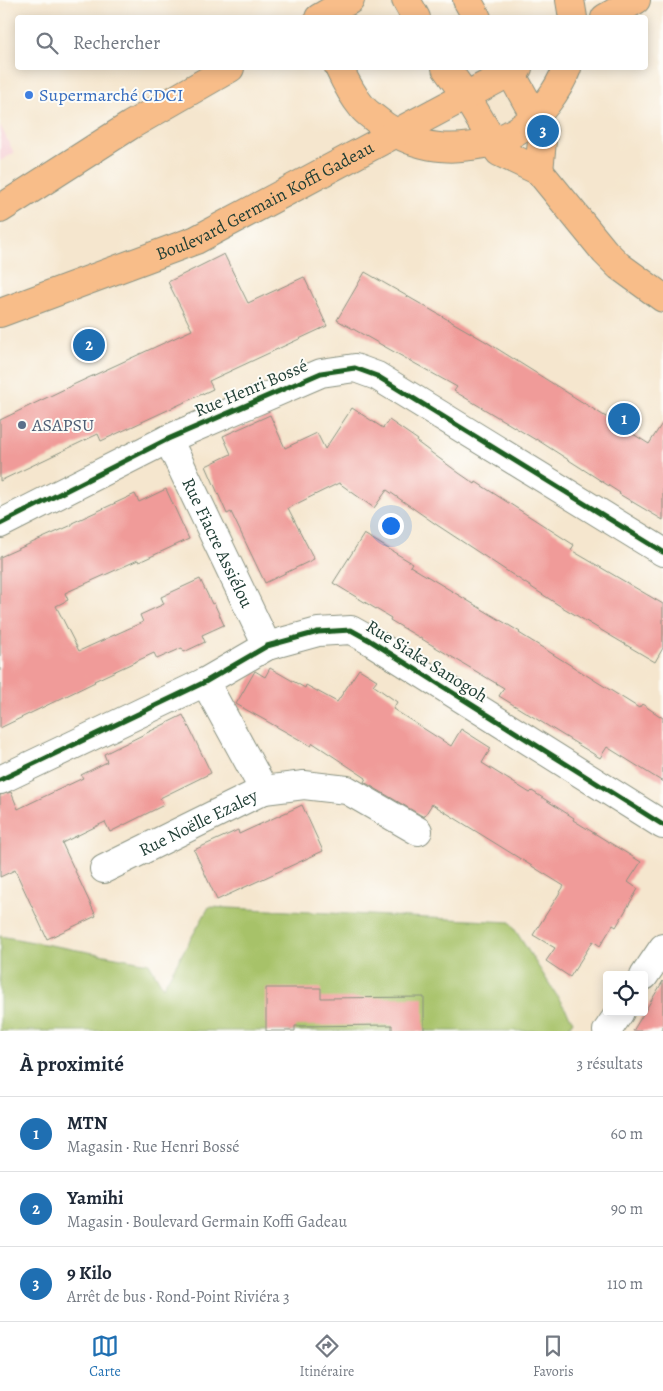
<!DOCTYPE html>
<html lang="fr">
<head>
<meta charset="utf-8">
<style>
  :root { --surface:#fff; --page:#f2f2f3; --text:#1f2937; --muted:#747a83; --line:#e0e1e3; --accent:#1f6fb2 }
  body { margin:0; font-family:Alegreya,serif; background:var(--page); color:var(--text) }
  .controls { position:absolute; right:15px; bottom:15px; display:grid; overflow:hidden; border-radius:5px; box-shadow:0 2px 12px #0003 }
  .controls button { width:45px; height:45px; display:grid; place-items:center; padding:0; border:0; border-bottom:1px solid var(--line); background:var(--surface); color:var(--text); font:25px sans-serif }
  .you { position:absolute; left:390px; top:525px; width:18px; height:18px; margin:-12px; border:4px solid #fff; border-radius:50%; background:#1a73e8; box-shadow:0 0 0 8px #1a73e833 }
  .badge { display:grid; place-items:center; width:32px; height:32px; border-radius:50%; background:var(--accent); color:#fff; font-size:16px; font-weight:700 }
  .pin { position:absolute; translate:-50% -50%; border:2px solid #fff; box-shadow:0 1px 5px #0006 }
  .list { margin:0; padding:0; list-style:none }
  h2 { display:flex; justify-content:space-between; align-items:center; height:65px; margin:0; padding:0 20px; font-size:21px }
  h2 small { font-size:16px; font-weight:400; color:var(--muted) }
  .list li { display:grid; grid-template-columns:32px 1fr auto; gap:15px; align-items:center; box-sizing:border-box; height:75px; padding:0 20px; border-top:1px solid var(--line) }
  .list b { display:block; font-size:19px; white-space:nowrap }
  .list p { margin:0; font-size:16px; white-space:nowrap; color:var(--muted) }
  .list em { font-size:16px; font-style:normal; color:var(--muted) }
  .icon { flex:none; width:28px; height:28px; fill:none; stroke:currentColor; stroke-width:2; stroke-linecap:round; stroke-linejoin:round }
  .map { position:relative; flex:none; width:663px; height:1031px; overflow:hidden }
  .search { position:absolute; background:var(--surface); box-shadow:0 2px 12px #0003; left:15px; right:15px; top:15px; height:55px; display:flex; align-items:center; gap:12px; box-sizing:border-box; padding:0 18px; border-radius:5px; color:var(--muted); font-size:19px }
  .sheet { height:290px; background:var(--surface) }
  nav { display:flex; justify-content:space-around; align-items:center; box-sizing:border-box; height:70px; border-top:1px solid var(--line); background:var(--surface); font-size:14px; color:var(--muted) }
  nav a { display:grid; justify-items:center; gap:2px }
  nav .on { color:var(--accent) }
  .map>svg:first-child { display:block }
</style>
</head>
<body>
<div class="map">
<svg width="663" height="1031" viewBox="0 0 663 1031">
  <rect width="100%" height="100%" fill="#fdfcf7"/>
  <filter id="ink" filterUnits="userSpaceOnUse"><feTurbulence type="fractalNoise" baseFrequency=".02" numOctaves="2"/><feDisplacementMap in="SourceGraphic" scale="10" xChannelSelector="R" yChannelSelector="G"/><feConvolveMatrix kernelMatrix="1 2 1 2 8 2 1 2 1" color-interpolation-filters="sRGB"/></filter>
  <filter id="wash" filterUnits="userSpaceOnUse"><feTurbulence type="fractalNoise" baseFrequency=".0096" numOctaves="4" result="noise"/><feDisplacementMap in="SourceGraphic" scale="20" xChannelSelector="R" yChannelSelector="G"/><feGaussianBlur stdDeviation="1.12" result="paint"/><feColorMatrix in="noise" values="0 0 0 0 0 0 0 0 0 0 0 0 0 0 0 0 0 1.4 0 .05"/><feComposite in="paint" operator="in"/></filter>
  <g filter="url(#wash)">
    <rect width="100%" height="100%" fill="#f5e6ce"/>
    <!-- built -->
    <polygon fill="#f6cfd6" points="0,125 14,153 0,161"/>
    <!-- green -->
    <polygon fill="#a7c269" stroke="#63804e" points="209,907 510,922 573,1021 566,1031 0,1031 0,936 149,963 163,987"/>
    <g id="blocks">
      <!-- building -->
      <g fill="#f09b99">
        <polygon points="224,254 248,303 304,277 327,326 209,381 213,389 101,441 98,434 0,481 0,420 75,384 192,330 168,282"/>
        <polygon points="365,272 485,341 649,444 663,422 663,520 619,494 620,493 536,439 536,440 454,391 457,387 337,320"/>
        <polygon points="352,408 383,428 389,420 418,440 417,442 459,473 475,484 476,482 574,545 571,550 663,604 663,648 655,662 557,604 437,525 387,490 374,508 339,483 288,508 314,559 265,583 231,512 227,514 206,466 231,454 223,436 270,415 285,448 317,433 325,449"/>
        <polygon points="166,489 189,539 139,562 138,560 65,593 68,600 56,606 79,651 143,622 140,615 164,604 161,597 200,579 212,604 214,603 224,625 202,635 205,642 184,652 182,648 157,659 154,653 94,681 95,682 0,728 0,557 72,525 72,523 135,494 139,502"/>
        <polygon points="364,534 412,563 410,566 520,632 519,633 639,708 642,704 663,718 663,782 607,747 600,758 499,696 504,688 390,620 391,618 333,583"/>
        <polygon points="270,668 305,688 306,685 337,702 359,669 377,680 373,685 397,702 393,709 451,746 461,729 491,748 482,763 530,793 532,791 574,818 573,820 641,862 628,882 638,889 616,927 613,925 600,946 593,941 570,977 546,961 555,948 533,935 564,886 432,804 424,817 364,782 366,778 313,743 311,746 236,704 255,671 265,677"/>
        <polygon points="183,715 211,773 160,798 164,805 110,832 105,822 62,843 96,916 47,939 15,870 0,877 0,795 11,792 18,809 83,778 81,775 107,762 104,754"/>
        <polygon points="302,805 323,851 217,900 194,850 238,830 239,834"/>
        <polygon points="663,981 663,1031 633,1031"/>
        <polygon points="266,988 321,988 321,998 424,997 424,1031 392,1031 392,1025 295,1026 295,1031 266,1031"/>
      </g>
    </g>
  </g>
  <g filter="url(#ink)">
    <use href="#blocks" fill-opacity="0" stroke="#8a9281" stroke-width="1"/>
    <g fill="none" stroke-linecap="round" stroke-linejoin="round">
      <!-- minor casing -->
      <g stroke="#8a9281" stroke-width="30">
        <g id="minor">
          <path id="s1" d="M168,439L267,646"/>
          <polyline points="0,524 168,439 321,373 355,368 377,376 663,552"/>
          <polyline points="0,780 205,682 267,646 318,632 351,630 369,640 663,825"/>
          <polyline points="264,790 304,785 347,790 418,831"/>
          <path id="s2" d="M104,869L264,790L205,682"/>
          <polyline points="644,976 663,948"/>
          <polyline points="607,1031 620,1012"/>
        </g>
      </g>
      <!-- major casing -->
      <g stroke="#8a9281" stroke-width="30">
        <g id="major">
          <polyline points="406,0 416,18"/>
          <polyline points="467,0 477,18"/>
          <polyline points="570,0 573,18"/>
          <polyline points="319,18 350,0"/>
          <polyline points="605,18 636,0"/>
          <path d="M339,68C345,81 352,95 362,107C365,111 369,114 373,117C387,129 404,139 423,144C451,152 494,146 518,130C540,116 558,91 567,68"/>
          <polyline points="446,68 466,96 499,152 539,171 605,252 619,266 663,298"/>
          <polyline points="508,68 543,131 539,171"/>
          <polyline points="0,209 131,125 230,68"/>
          <path id="s3" d="M0,313L196,240L518,68"/>
        </g>
      </g>
      <!-- minor -->
      <use href="#minor" stroke="#fff" stroke-width="28"/>
      <!-- major -->
      <use href="#major" stroke="#f8bd89" stroke-width="28"/>
      <!-- cycleway casing -->
      <g stroke="#fdfcf7" stroke-width="8">
        <g id="cycleway">
          <polyline points="0,524 168,439 321,373 355,368 377,376 663,552"/>
          <polyline points="0,780 205,682 267,646 318,632 351,630 369,640 663,825"/>
        </g>
      </g>
      <!-- cycleway -->
      <use href="#cycleway" stroke="#1b5e20" stroke-width="5"/>
    </g>
  </g>
  <!-- markers -->
  <circle fill="#3f7fe0" stroke="#fdfcf7" stroke-width="2" cx="29" cy="95" r="5"/>
  <circle fill="#5c6f8a" stroke="#fdfcf7" stroke-width="2" cx="22" cy="425" r="5"/>
  <g text-anchor="middle" dominant-baseline="central" stroke-width="4" stroke-linejoin="round" paint-order="stroke">
    <!-- shop labels -->
    <g font-size="18" fill="#366cbe" stroke="#fdfcf7" text-anchor="start">
      <text x="39" y="95">Supermarché CDCI</text>
    </g>
    <!-- street labels -->
    <g font-size="18" fill="#1f3d34" stroke="#fdfcf7">
      <text stroke="none"><textPath href="#s3" startOffset="288">Boulevard Germain Koffi Gadeau</textPath></text>
      <text transform="translate(251 388) rotate(-23)">Rue Henri Bossé</text>
      <text stroke="none"><textPath href="#s1" startOffset="115">Rue Fiacre Assiélou</textPath></text>
      <text transform="translate(427 661) rotate(32)">Rue Siaka Sanogoh</text>
      <text stroke="none"><textPath href="#s2" startOffset="105">Rue Noëlle Ezaley</textPath></text>
    </g>
    <!-- service labels -->
    <g font-size="18" fill="#4e5e75" stroke="#fdfcf7" text-anchor="start">
      <text x="32" y="425">ASAPSU</text>
    </g>
  </g>
</svg>
<div class="controls">
<button><svg class="icon" aria-label="locate" viewBox="0 0 24 24"><circle cx="12" cy="12" r="6"/><path d="M12 2v4M12 18v4M2 12h4M18 12h4"/></svg></button>
</div>
<div class="you"></div>
<div class="pin badge" style="left:624px;top:419px">1</div>
<div class="pin badge" style="left:89px;top:345px">2</div>
<div class="pin badge" style="left:543px;top:131px">3</div>
<div class="search"><svg class="icon" aria-label="search" viewBox="0 0 24 24"><circle cx="10" cy="10" r="6"/><path d="M15 15l6 6"/></svg>Rechercher</div>
</div>
<section class="sheet">
<h2>À proximité<small>3 résultats</small></h2>
<ul class="list">
<li><span class="badge">1</span><div><b>MTN</b><p>Magasin · Rue Henri Bossé</p></div><em>60 m</em></li>
<li><span class="badge">2</span><div><b>Yamihi</b><p>Magasin · Boulevard Germain Koffi Gadeau</p></div><em>90 m</em></li>
<li><span class="badge">3</span><div><b>9 Kilo</b><p>Arrêt de bus · Rond-Point Riviéra 3</p></div><em>110 m</em></li>
</ul>
</section>
<nav>
<a class="on"><svg class="icon" aria-label="map" viewBox="0 0 24 24"><path d="M3 6l6-2 6 2 6-2v14l-6 2-6-2-6 2zM9 4v14M15 6v14"/></svg>Carte</a>
<a><svg class="icon" aria-label="directions" viewBox="0 0 24 24"><path d="M12 3l9 9-9 9-9-9zM9 14v-3h6M13 9l2 2-2 2"/></svg>Itinéraire</a>
<a><svg class="icon" aria-label="saved" viewBox="0 0 24 24"><path d="M7 4h10v16l-5-4-5 4z"/></svg>Favoris</a>
</nav>
</body>
</html>
